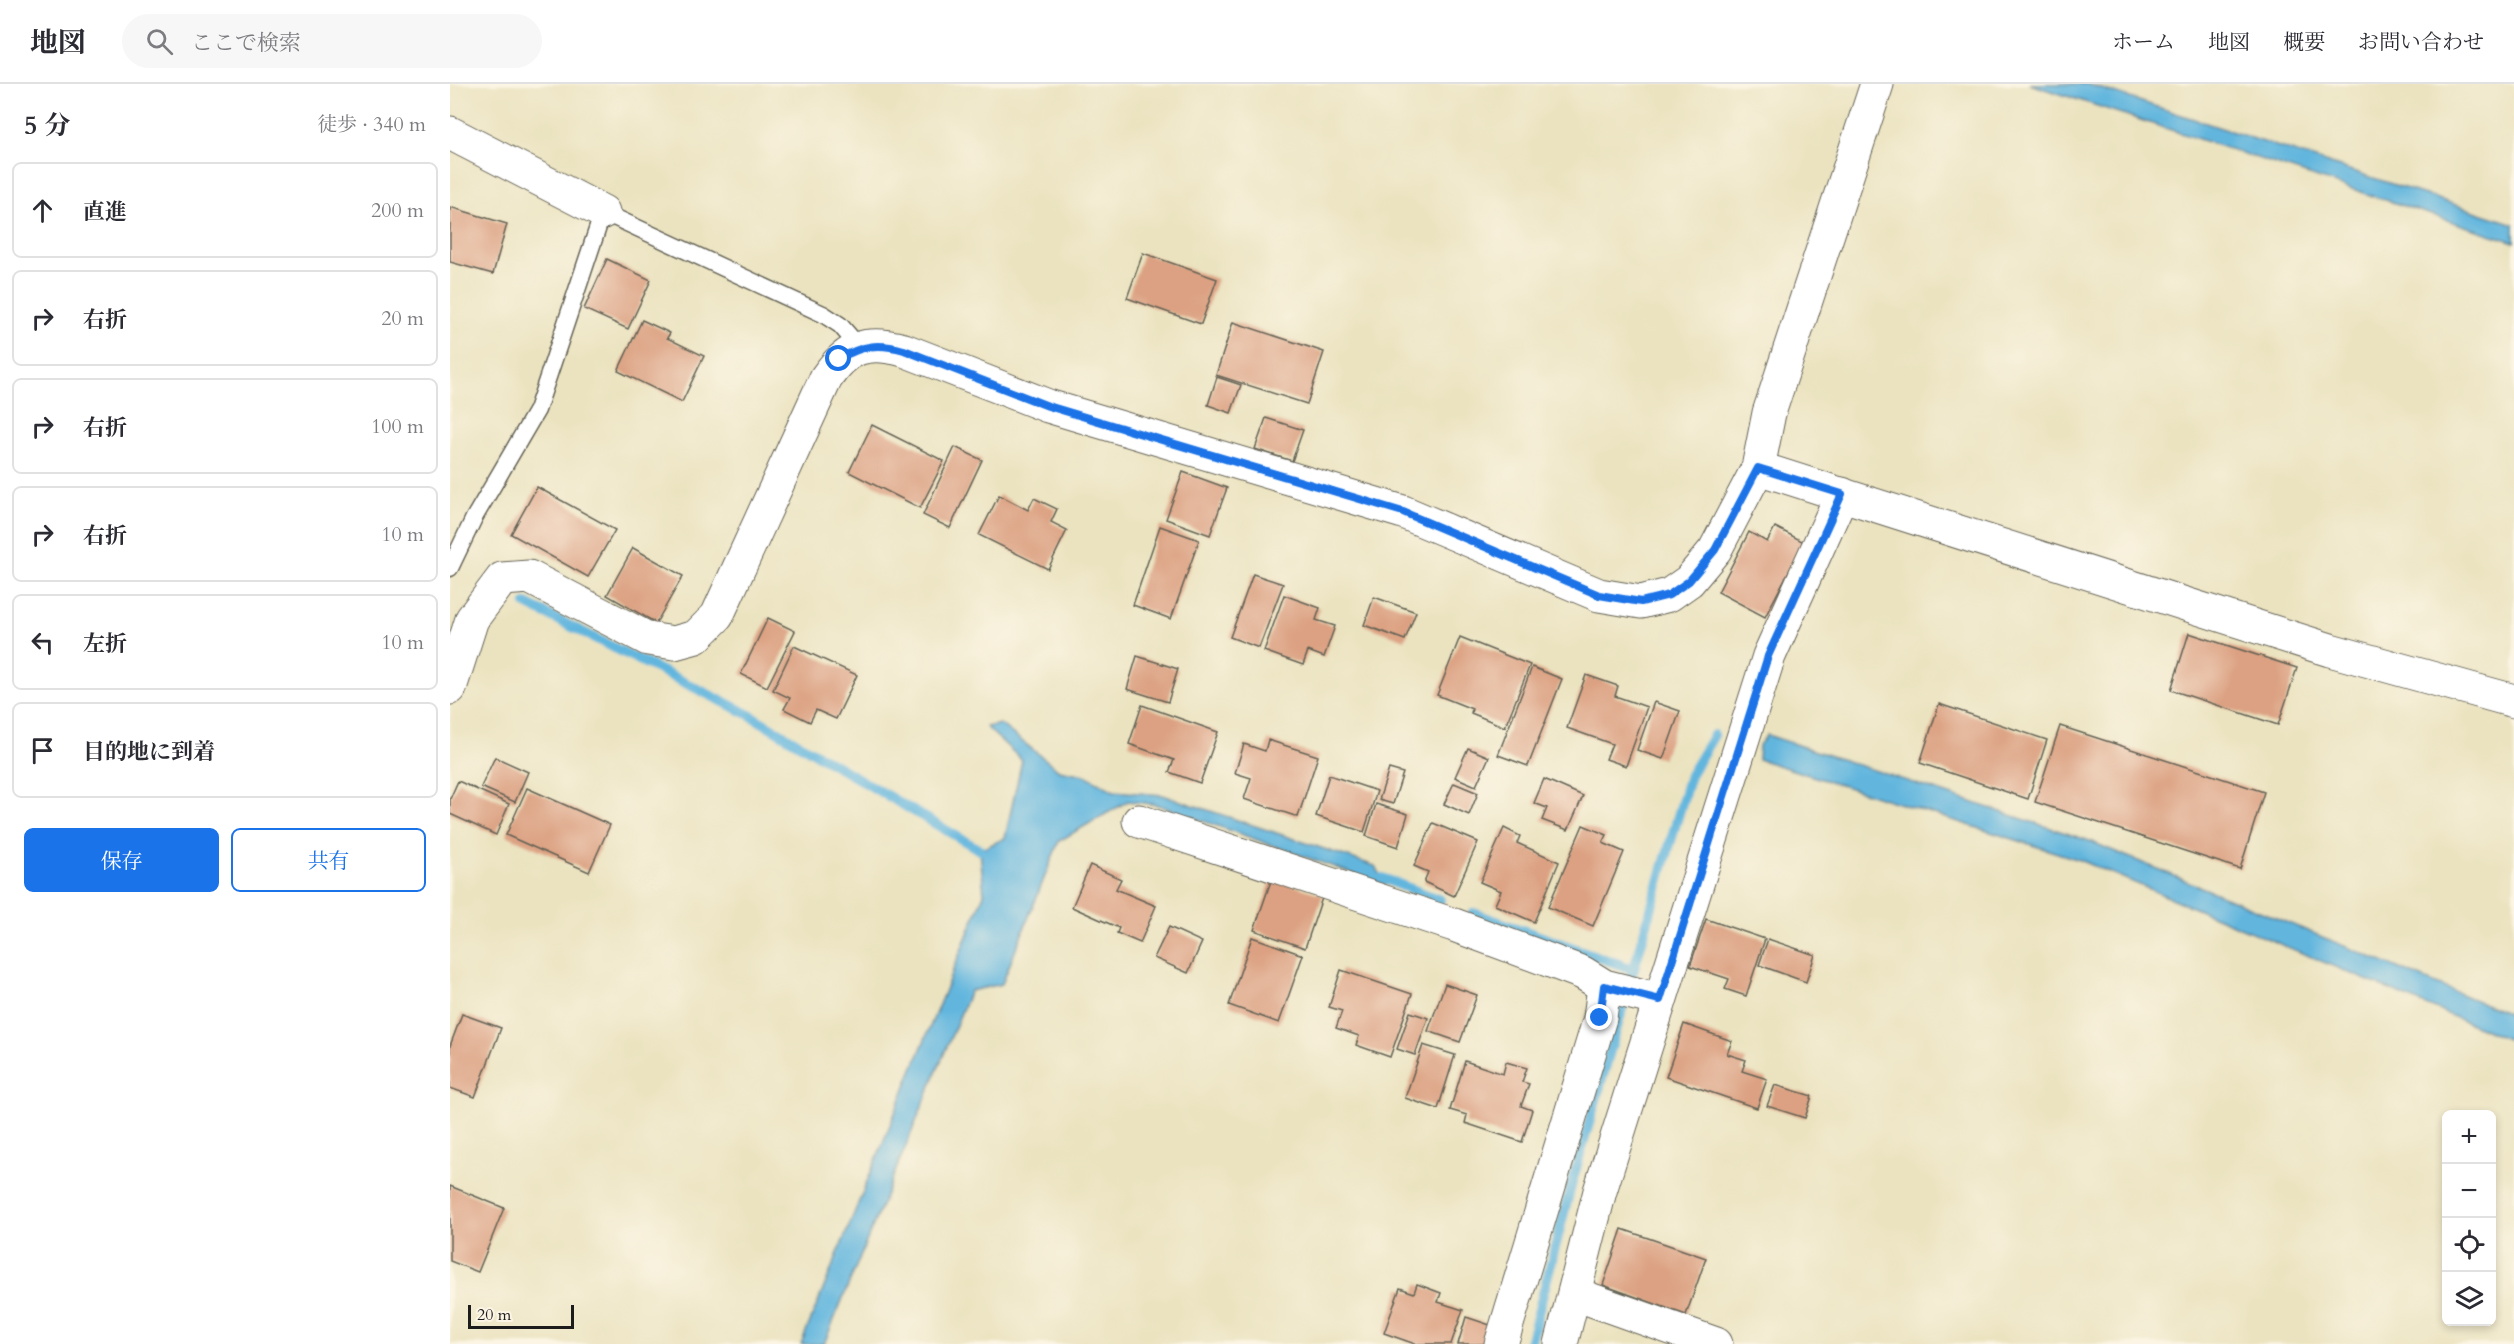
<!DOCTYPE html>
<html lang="ja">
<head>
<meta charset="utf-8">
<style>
  :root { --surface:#fff; --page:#f7f7f7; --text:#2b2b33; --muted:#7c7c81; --line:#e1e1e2; --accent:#1a73e8 }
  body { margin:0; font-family:Cardo,"Noto Serif JP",serif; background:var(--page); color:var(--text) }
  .controls { position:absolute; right:18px; bottom:18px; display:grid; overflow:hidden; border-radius:9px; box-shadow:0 3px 9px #0003 }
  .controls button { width:54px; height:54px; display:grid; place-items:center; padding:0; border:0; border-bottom:2px solid var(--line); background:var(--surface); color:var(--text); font:30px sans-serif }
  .scale { position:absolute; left:18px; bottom:15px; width:106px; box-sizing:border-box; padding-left:6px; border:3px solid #1c1c1c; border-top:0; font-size:16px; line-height:21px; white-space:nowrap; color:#1c1c1c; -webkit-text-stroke:4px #fcf5e5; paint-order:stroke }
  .stop { position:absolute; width:18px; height:18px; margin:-14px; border:4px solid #1a73e8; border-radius:50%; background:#fff }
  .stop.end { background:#1a73e8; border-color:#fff; box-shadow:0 2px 6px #0008 }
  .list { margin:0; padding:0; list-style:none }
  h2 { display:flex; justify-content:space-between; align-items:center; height:78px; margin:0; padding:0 24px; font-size:26px }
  h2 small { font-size:20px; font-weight:400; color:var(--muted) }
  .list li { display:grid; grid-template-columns:39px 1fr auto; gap:18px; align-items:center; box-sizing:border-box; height:96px; margin:0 12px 12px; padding:0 12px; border:2px solid var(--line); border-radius:9px }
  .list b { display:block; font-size:22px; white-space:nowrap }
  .list em { font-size:20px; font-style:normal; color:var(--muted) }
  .actions { display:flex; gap:12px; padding:18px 24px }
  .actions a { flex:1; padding:14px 0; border:2px solid var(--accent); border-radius:9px; text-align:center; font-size:21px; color:var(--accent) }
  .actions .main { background:var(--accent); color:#fff }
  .icon { flex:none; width:33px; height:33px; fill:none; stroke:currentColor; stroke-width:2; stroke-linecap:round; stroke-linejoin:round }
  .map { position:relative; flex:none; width:2064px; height:1260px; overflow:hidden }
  header { display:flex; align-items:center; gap:36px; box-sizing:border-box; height:84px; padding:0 30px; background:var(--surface); border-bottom:2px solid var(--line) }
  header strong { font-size:28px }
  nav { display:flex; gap:33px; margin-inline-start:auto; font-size:21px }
  .search { width:420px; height:54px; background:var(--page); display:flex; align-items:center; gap:15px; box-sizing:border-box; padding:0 21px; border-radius:33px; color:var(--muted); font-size:22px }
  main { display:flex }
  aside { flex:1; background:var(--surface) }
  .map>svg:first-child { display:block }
</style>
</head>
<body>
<header>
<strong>地図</strong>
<div class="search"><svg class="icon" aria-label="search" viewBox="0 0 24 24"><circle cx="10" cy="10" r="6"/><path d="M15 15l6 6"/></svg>ここで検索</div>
<nav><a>ホーム</a><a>地図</a><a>概要</a><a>お問い合わせ</a></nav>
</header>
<main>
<aside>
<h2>5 分<small>徒歩 · 340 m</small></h2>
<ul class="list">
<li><svg class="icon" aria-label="ahead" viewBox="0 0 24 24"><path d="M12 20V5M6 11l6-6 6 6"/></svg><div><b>直進</b></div><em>200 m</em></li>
<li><svg class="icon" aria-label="right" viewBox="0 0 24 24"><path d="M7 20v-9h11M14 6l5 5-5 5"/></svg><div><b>右折</b></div><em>20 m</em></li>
<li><svg class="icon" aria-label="right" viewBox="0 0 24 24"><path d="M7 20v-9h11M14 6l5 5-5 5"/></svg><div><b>右折</b></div><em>100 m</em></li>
<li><svg class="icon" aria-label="right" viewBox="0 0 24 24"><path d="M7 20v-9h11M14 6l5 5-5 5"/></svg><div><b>右折</b></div><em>10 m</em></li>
<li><svg class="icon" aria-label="left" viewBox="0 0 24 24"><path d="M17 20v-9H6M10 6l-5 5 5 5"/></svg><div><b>左折</b></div><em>10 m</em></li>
<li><svg class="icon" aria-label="arrive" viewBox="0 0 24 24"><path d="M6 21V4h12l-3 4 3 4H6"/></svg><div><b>目的地に到着</b></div></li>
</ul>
<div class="actions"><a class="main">保存</a><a>共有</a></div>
</aside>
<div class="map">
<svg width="2064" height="1260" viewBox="0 0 2064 1260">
  <rect width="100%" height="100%" fill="#fcf5e5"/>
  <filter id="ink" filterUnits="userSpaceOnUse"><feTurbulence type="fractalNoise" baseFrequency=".0167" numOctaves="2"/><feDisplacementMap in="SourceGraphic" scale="12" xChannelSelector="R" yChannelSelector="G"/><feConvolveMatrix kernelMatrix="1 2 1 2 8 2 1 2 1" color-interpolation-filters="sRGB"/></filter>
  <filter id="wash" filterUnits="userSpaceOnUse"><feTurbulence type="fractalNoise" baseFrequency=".008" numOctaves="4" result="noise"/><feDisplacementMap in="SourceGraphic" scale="24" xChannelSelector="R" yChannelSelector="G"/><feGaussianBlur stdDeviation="1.35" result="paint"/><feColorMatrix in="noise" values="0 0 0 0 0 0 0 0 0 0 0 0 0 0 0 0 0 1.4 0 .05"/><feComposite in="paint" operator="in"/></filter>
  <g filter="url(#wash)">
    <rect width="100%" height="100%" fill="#ebe3c0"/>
    <!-- water -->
    <g fill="#62b6de" stroke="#3f697d" stroke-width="1.5">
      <polygon points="1580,0 1637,0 2064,140 2064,158"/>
      <polygon points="550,640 609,686 635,691 664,707 713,711 925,782 935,801 708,721 678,717 609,757 552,900 520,907 374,1260 351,1260 534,810 530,766 555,754 572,676 536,643"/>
      <polygon points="1317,651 1637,756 2064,932 2064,958 1630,776 1308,675 1309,661"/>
    </g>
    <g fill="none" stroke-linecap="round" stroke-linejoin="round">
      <!-- stream -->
      <g stroke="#62b6de" stroke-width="10">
        <polyline points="76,520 298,630 530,766"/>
        <polyline points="932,794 990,816"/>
        <polyline points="1023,829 1183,885"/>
        <polyline points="1080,1260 1122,1098 1240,691 1264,651"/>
      </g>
    </g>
    <g id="blocks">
      <!-- building -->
      <g fill="#dca182">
        <polygon points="0,123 57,140 43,190 0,178"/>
        <polygon points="693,169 767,195 751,240 677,214"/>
        <polygon points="157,175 201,196 178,245 134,225"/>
        <polygon points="192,236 220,249 217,254 254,272 232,318 168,287"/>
        <polygon points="783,238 874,268 857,320 766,291"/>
        <polygon points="767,293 791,301 781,329 758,321"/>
        <polygon points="816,334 853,346 842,377 805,365"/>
        <polygon points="422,341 494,377 470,424 399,388"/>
        <polygon points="505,363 532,376 500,444 473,431"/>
        <polygon points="733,388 777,404 760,451 716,435"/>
        <polygon points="87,403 165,446 138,493 61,450"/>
        <polygon points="549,411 578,426 584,414 607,425 601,438 617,446 598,485 529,451"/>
        <polygon points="710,442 749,456 721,535 683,521"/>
        <polygon points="1325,443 1354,458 1315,533 1268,508 1299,448 1317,458"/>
        <polygon points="183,464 233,492 206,539 157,511"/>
        <polygon points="803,490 833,500 809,564 780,553"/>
        <polygon points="834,511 870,524 866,536 885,542 874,573 858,567 853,581 814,567"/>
        <polygon points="924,513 966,528 955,556 914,541"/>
        <polygon points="318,534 345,547 317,603 291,590"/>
        <polygon points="1739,549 1847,584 1828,641 1721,606"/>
        <polygon points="1010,553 1080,581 1055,643 1021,629 1022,625 987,611"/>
        <polygon points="344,562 407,591 386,635 366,626 360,638 334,625 340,614 323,606"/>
        <polygon points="687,572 728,585 718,618 677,605"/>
        <polygon points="1082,583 1112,595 1078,682 1048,671"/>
        <polygon points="1136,591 1168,602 1165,612 1197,623 1176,682 1156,675 1162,660 1117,644"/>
        <polygon points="1204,618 1230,627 1213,675 1187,666"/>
        <polygon points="1489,620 1597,656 1578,715 1470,679"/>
        <polygon points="692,621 768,648 750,699 719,688 724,676 679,660"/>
        <polygon points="1610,642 1814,708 1790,785 1585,718"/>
        <polygon points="818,656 868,672 848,733 794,715 801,694 785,689 794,660 815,667"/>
        <polygon points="1018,664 1039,673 1026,702 1005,693"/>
        <polygon points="45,673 78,688 65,718 31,703"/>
        <polygon points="939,685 953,689 943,720 929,716"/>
        <polygon points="879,691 927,707 914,748 866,732"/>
        <polygon points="1094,695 1133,712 1118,746 1092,736 1097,724 1084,719"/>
        <polygon points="8,697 59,720 46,751 0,730 0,715"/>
        <polygon points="1004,699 1028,709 1019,731 994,720"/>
        <polygon points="77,704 160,741 139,788 56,751"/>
        <polygon points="926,720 958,730 948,763 916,752"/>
        <polygon points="983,739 1028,758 1004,812 974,798 978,788 964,782"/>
        <polygon points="1133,741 1157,751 1153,759 1174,768 1143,842 1098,823"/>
        <polygon points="1054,744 1070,752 1067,759 1109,778 1084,838 1045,821 1051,807 1030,798"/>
        <polygon points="640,781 671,795 666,805 706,822 690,859 667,849 669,844 622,823"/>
        <polygon points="822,794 873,811 855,864 804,846"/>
        <polygon points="1256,835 1315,855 1296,912 1275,905 1279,895 1240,882"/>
        <polygon points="719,843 752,858 738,889 704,874"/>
        <polygon points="802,853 853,871 829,939 779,921"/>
        <polygon points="1318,855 1365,871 1356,898 1309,881"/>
        <polygon points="891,886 962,910 940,973 906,961 909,952 886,944 892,927 879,923"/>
        <polygon points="995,900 1027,911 1010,958 978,947"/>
        <polygon points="960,928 978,934 965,971 947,965"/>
        <polygon points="12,930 51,944 25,1013 0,1004 0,962"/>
        <polygon points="1234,940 1282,957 1277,970 1296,976 1292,987 1317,995 1307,1024 1216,993"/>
        <polygon points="973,961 1005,971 988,1025 955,1014"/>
        <polygon points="1015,977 1053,990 1056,978 1077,984 1072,998 1079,1000 1071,1022 1082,1026 1072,1058 1015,1039 1017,1031 1000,1026"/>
        <polygon points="1325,1001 1362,1012 1355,1034 1317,1022"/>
        <polygon points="0,1102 54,1124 28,1188 0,1177"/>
        <polygon points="1172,1145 1256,1174 1236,1231 1153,1201"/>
        <polygon points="967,1200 991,1209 988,1218 1013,1226 1001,1260 965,1260 934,1249 950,1204 964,1209"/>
        <polygon points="1016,1233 1043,1242 1038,1260 1008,1260"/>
      </g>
    </g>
  </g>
  <g filter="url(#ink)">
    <use href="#blocks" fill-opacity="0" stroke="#646255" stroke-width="1.5"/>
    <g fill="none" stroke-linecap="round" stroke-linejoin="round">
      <!-- service casing -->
      <g stroke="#646255" stroke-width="19">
        <polyline id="service" points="0,484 24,434 87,326 153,128 373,230 390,241 409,263"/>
      </g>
      <!-- minor casing -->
      <g stroke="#646255" stroke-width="35">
        <g id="minor">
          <polyline points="0,49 153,128"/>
          <polyline points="1308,384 1880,566 2064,617"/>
          <path d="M0,604L22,535L52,495L79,493L198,555L224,559L246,553L267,532L376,294C398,262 417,256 454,266L598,322L953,428L1149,511L1191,518L1219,511L1239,497L1265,466L1308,384L1319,329L1427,0"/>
          <polyline points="689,737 1004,841 1133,889 1154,902 1210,916"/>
          <polyline points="1125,1210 1266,1260"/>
          <polyline points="1051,1260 1150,934 1154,902"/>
          <polyline points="1111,1260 1150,1107 1319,572 1392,410"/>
        </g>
      </g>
      <!-- service -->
      <use href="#service" stroke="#fff" stroke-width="16"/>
      <!-- minor -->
      <use href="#minor" stroke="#fff" stroke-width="33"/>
    </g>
  </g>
  <g fill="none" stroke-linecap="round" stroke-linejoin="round" filter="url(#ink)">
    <!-- route -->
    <path stroke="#1a73e8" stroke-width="8" d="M389,275C412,261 428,259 454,266L598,322L953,428L1149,511L1191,518L1219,511L1239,497L1265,466L1308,384L1392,410L1318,572L1210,916L1154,902L1150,934"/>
  </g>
</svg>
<div class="controls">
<button>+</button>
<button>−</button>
<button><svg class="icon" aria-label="locate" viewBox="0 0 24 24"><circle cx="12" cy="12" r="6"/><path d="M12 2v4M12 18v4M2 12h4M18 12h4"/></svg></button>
<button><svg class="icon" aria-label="layers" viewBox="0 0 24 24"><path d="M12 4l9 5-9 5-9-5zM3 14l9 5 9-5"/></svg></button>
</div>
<div class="scale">20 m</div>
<div class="stop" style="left:389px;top:275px"></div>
<div class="stop end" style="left:1150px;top:934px"></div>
</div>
</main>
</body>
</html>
